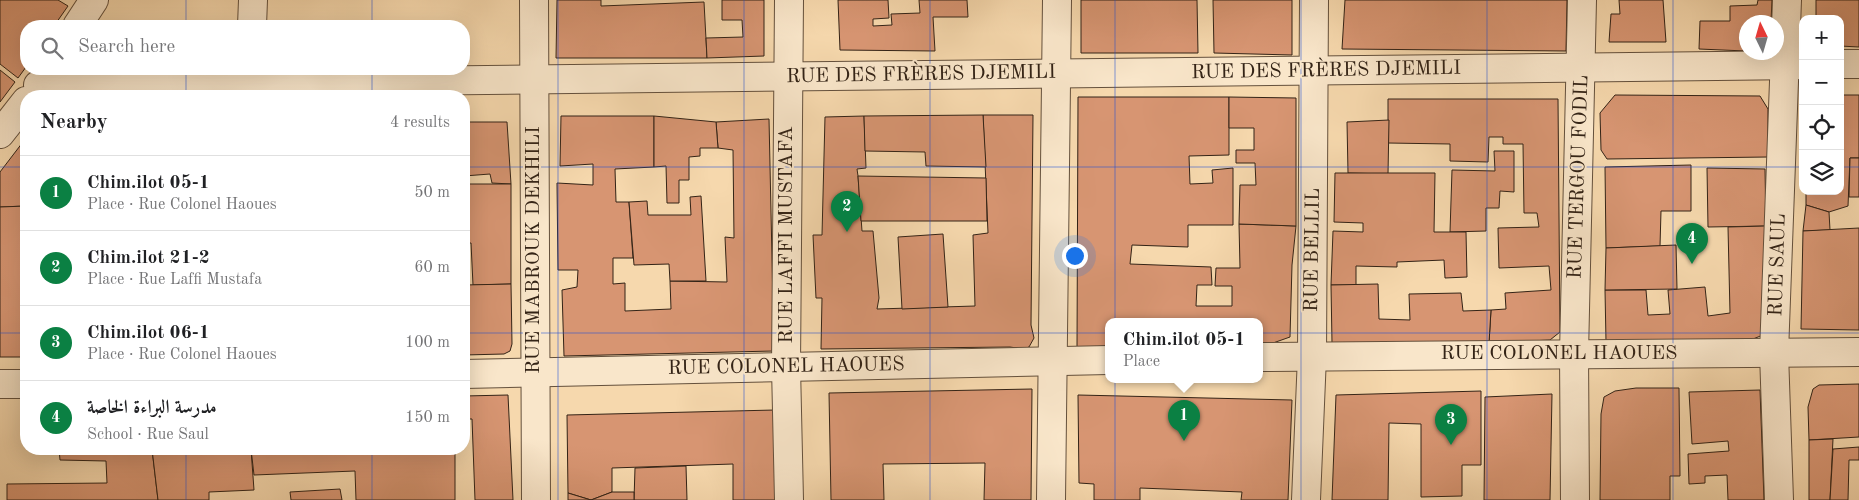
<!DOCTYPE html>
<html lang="en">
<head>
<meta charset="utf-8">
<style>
  :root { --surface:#fff; --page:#f6f6f6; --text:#202124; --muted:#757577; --line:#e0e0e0; --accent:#0b8043 }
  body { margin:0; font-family:"Old Standard TT",Amiri,serif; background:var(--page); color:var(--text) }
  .controls { position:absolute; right:15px; top:15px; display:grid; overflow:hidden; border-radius:10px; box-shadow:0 5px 20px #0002 }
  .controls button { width:45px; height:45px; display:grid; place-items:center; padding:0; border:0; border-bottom:1px solid var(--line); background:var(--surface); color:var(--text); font:25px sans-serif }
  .compass { position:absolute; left:1739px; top:15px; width:45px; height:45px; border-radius:50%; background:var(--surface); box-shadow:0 5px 20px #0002; rotate:355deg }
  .you { position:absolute; left:1074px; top:255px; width:18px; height:18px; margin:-12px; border:4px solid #fff; border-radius:50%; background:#1a73e8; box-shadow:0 0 0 8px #1a73e833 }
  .badge { display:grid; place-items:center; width:32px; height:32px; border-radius:50%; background:var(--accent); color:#fff; font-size:16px; font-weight:700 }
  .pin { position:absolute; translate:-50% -41px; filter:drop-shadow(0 1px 2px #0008) }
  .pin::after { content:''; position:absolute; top:26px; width:18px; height:15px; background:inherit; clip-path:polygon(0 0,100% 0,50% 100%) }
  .popup { position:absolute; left:1105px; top:318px; width:158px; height:65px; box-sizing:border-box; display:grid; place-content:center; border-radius:10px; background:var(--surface); filter:drop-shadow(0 1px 4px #0005); font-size:16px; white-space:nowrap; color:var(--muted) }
  .popup b { font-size:19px; color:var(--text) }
  .popup::after { content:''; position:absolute; left:50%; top:100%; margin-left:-10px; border:10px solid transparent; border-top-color:var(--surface) }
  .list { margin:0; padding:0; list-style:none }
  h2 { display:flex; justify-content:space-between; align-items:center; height:65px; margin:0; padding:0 20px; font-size:21px }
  h2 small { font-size:16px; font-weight:400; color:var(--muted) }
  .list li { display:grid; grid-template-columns:32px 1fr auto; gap:15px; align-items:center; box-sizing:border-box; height:75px; padding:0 20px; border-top:1px solid var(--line) }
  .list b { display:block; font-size:19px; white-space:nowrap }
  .list p { margin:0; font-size:16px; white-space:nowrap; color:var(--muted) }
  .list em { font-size:16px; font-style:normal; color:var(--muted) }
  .icon { flex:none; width:28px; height:28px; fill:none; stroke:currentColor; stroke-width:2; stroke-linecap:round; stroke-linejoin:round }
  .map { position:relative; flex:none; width:1859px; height:500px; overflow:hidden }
  .search { position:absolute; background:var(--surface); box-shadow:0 5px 20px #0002; left:20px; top:20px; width:450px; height:55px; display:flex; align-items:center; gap:12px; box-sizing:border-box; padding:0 18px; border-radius:20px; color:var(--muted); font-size:19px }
  .panel { position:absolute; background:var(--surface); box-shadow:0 5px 20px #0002; left:20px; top:90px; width:450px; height:365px; border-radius:20px }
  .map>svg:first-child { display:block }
</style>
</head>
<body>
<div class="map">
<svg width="1859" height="500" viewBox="0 0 1859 500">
  <rect width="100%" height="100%" fill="#f6d8ad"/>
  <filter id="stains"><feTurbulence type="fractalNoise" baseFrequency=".004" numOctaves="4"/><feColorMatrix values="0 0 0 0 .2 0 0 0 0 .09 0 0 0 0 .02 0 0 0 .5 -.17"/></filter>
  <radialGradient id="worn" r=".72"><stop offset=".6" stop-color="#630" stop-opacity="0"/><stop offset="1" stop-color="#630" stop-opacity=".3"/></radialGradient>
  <!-- building -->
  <g fill="#d79572" stroke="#332316">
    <polygon points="0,0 58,0 68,6 54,26 26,26 26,67 18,78 0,64"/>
    <polygon points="557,0 601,0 601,6 704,2 707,58 556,58"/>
    <polygon points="722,0 764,0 764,56 707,58 706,38 743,37 742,20 722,20"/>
    <polygon points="838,0 888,0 889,18 873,19 873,26 892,25 891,14 920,13 919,0 967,0 968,17 933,17 935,51 840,50"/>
    <polygon points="1081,0 1197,0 1198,53 1081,53"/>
    <polygon points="1213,0 1292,0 1292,55 1214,53"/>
    <polygon points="1345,0 1567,0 1566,51 1342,49"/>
    <polygon points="1619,0 1663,0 1666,42 1609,42 1611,14 1620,14"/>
    <polygon points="1758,0 1772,0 1771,22 1746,22 1746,51 1699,49 1700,21 1730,21 1730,6 1757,5"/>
    <polygon points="1816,0 1859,0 1859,47 1840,46 1840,19 1816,19"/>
    <polygon points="0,70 15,82 0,102"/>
    <polygon points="1615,95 1760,96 1768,109 1768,157 1607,159 1601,150 1600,113"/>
    <polygon points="1840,95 1859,95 1859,158 1850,158 1848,206 1829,212 1806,205 1806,191 1840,191"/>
    <polygon points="1078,97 1229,97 1229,155 1189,156 1190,184 1213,183 1212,170 1233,168 1233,225 1188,225 1188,247 1132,245 1130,264 1211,267 1212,285 1197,285 1196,306 1232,306 1232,286 1215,286 1216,268 1240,268 1239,224 1296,226 1292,265 1290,337 1273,343 1259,343 1259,322 1109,322 1109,347 1077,348"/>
    <polygon points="1229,97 1296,98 1296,226 1239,224 1240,185 1256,185 1255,163 1236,163 1236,150 1254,150 1254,128 1229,128"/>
    <polygon points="1388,99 1558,99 1560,332 1550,340 1489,343 1491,310 1506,309 1505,293 1551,290 1549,266 1499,268 1498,228 1539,227 1537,213 1524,213 1523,144 1503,144 1503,137 1489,137 1488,162 1450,161 1450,144 1388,143"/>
    <polygon points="983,115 1033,115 1031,325 1034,338 1029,347 1023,349 1010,347 821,349 822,298 816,298 813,235 822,235 825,117 864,116 866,168 857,169 858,176 862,231 873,231 879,298 877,309 975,306 973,235 988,233"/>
    <polygon points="983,115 986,167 926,166 925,152 865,151 864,116"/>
    <polygon points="561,116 654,116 654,167 615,169 616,202 629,202 633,258 613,258 613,284 625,283 625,311 671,309 670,281 727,282 725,237 734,238 733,150 718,148 716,122 769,119 774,351 564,356 562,290 577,287 578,270 558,270 557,183 593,185 593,164 560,166"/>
    <polygon points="654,116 716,122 718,148 700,148 700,156 689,157 689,180 679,180 679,203 667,203 666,166 654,167"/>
    <polygon points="1389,120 1388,174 1348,173 1347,122"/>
    <polygon points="464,122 507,122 511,184 492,183 490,174 464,176"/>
    <polygon points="26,138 26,206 0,207 0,172"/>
    <polygon points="1494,151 1514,151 1514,192 1500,191 1499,208 1486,208 1486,231 1450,232 1452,170 1495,171"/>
    <polygon points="1850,158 1859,158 1859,197 1849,197"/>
    <polygon points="1691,165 1691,211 1661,211 1660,246 1606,248 1605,167"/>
    <polygon points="1707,168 1765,169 1766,226 1708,227"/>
    <polygon points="1335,173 1435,173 1434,232 1466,232 1467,277 1445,278 1444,260 1397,262 1397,267 1356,266 1356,285 1331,285 1333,231 1363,232 1363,223 1334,222"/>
    <polygon points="858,176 986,178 987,221 861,221"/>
    <polygon points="464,184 511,184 511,284 473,285 471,243 464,243"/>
    <polygon points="701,196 706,281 670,281 669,264 634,265 629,202 647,201 648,215 691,215 690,197"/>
    <polygon points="1806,205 1829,212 1830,230 1803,231"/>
    <polygon points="26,206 26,357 0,357 0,207"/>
    <polygon points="1766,226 1763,335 1748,341 1606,342 1605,290 1646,290 1648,315 1670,314 1668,290 1705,287 1708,316 1730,313 1728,227"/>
    <polygon points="1859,228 1859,330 1801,329 1803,231"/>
    <polygon points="943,234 948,307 902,309 898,237"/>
    <polygon points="1676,245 1677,289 1605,290 1606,248"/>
    <polygon points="511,284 512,344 510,351 504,354 464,355 464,285"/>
    <polygon points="1378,284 1379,319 1410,320 1409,294 1461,293 1463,311 1491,310 1489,343 1332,343 1331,285"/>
    <polygon points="1859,384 1859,437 1809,440 1808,407 1813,389 1819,385"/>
    <polygon points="1636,388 1679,388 1680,476 1670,476 1670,500 1600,500 1601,414 1604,397 1615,391"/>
    <polygon points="1032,389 1031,500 984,500 985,463 883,464 884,500 831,500 829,393"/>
    <polygon points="1760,390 1764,500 1728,500 1727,475 1705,476 1705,483 1689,484 1688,454 1729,451 1728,441 1692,444 1689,392"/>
    <polygon points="1481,391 1481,465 1462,465 1462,496 1421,497 1421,424 1389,423 1388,500 1332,500 1336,395"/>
    <polygon points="1552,394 1550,500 1484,500 1485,397"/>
    <polygon points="508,395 513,500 475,500 472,419 464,419 464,396"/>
    <polygon points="1078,395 1292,400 1288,500 1241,500 1242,492 1140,488 1140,500 1094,500 1094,484 1079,483"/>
    <polygon points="775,410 776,500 733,500 733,464 612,468 612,492 591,500 568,493 567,415"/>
    <polygon points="1833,439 1830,500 1809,500 1809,440"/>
    <polygon points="1859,447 1859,460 1849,460 1848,500 1830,500 1833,449"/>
    <polygon points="59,449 152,449 158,500 7,500 7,484 107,483 106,461 60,460"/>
    <polygon points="152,449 251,449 254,490 209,492 209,500 158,500"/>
    <polygon points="251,449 455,449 455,500 356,500 355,471 254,475"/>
    <polygon points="686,466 687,500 634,500 635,468"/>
    <polygon points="340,489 342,500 291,500 290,492"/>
    <polygon points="612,492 634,492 634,500 568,500 568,493 591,500"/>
  </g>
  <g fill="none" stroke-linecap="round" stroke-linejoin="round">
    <!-- minor casing -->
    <g stroke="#64503c" stroke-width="30">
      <g id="minor">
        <polyline points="534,0 536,500"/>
        <polyline points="77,26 94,0"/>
        <polyline points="252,26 253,0"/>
        <polyline points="1840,64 1859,64"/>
        <polyline points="38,85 1803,65"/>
        <polyline points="0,134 26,101"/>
        <polyline points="1259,357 1859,352"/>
        <polyline points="464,374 1109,360"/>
        <polyline points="0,384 26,384"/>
        <polyline points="789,500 786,367 789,0"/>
        <polyline points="1051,500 1057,0"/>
        <polyline points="1306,500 1312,356 1314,0"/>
        <polyline points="1575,500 1574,354 1582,0"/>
        <polyline points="1779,500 1774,353 1787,0"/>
      </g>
    </g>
    <!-- minor -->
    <use href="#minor" stroke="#f9e6ca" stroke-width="28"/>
  </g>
  <!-- grid -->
  <path fill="none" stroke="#1d4ed8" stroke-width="1" stroke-opacity="0.55" d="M186,0V26M372,0V26M558,0V500M744,0V500M930,0V500M1115,0V500M1301,0V500M1487,0V500M1673,0V500M186,69V96M372,69V96M0,167H26M464,167H1803M1840,167H1859M0,333H26M464,333H1859M186,449V500M372,449V500"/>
  <g text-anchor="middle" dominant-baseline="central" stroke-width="4" stroke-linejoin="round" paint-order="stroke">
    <!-- street labels -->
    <g font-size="20" fill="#332316" stroke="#f9e6ca">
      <text transform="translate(1326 71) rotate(-1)">RUE DES FRÈRES DJEMILI</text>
      <text transform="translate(921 75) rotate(-1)">RUE DES FRÈRES DJEMILI</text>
      <text transform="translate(1579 177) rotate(-88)">RUE TERGOU FODIL</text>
      <text transform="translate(787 235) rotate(-90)">RUE LAFFI MUSTAFA</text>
      <text transform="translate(534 250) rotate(-90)">RUE MABROUK DEKHILI</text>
      <text transform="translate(1313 250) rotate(-89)">RUE BELLIL</text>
      <text transform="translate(1778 265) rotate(-88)">RUE SAUL</text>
      <text x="1559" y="354">RUE COLONEL HAOUES</text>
      <text transform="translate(786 367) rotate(-1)">RUE COLONEL HAOUES</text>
    </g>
  </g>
  <rect width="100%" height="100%" filter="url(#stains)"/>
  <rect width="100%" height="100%" fill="url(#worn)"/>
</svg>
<div class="controls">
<button>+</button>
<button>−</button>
<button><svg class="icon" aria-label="locate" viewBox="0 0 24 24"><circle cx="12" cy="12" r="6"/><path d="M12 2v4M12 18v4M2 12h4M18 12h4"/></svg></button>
<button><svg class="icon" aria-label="layers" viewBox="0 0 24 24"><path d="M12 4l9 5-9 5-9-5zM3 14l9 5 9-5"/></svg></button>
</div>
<svg class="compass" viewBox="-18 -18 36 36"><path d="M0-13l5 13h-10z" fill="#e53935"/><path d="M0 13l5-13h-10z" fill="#757577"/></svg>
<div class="you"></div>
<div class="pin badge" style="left:1184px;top:441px">1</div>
<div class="popup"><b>Chim.ilot 05-1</b>Place</div>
<div class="pin badge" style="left:847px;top:232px">2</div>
<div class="pin badge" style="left:1451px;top:445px">3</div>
<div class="pin badge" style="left:1692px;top:264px">4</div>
<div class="search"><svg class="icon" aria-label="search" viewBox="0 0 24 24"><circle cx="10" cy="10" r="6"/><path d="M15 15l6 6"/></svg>Search here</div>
<section class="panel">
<h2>Nearby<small>4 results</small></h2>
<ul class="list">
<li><span class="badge">1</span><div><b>Chim.ilot 05-1</b><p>Place · Rue Colonel Haoues</p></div><em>50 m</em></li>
<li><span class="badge">2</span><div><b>Chim.ilot 21-2</b><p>Place · Rue Laffi Mustafa</p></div><em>60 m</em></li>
<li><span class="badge">3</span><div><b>Chim.ilot 06-1</b><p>Place · Rue Colonel Haoues</p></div><em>100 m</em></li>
<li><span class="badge">4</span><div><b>مدرسة البراءة الخاصة</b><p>School · Rue Saul</p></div><em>150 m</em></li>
</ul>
</section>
</div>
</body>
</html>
